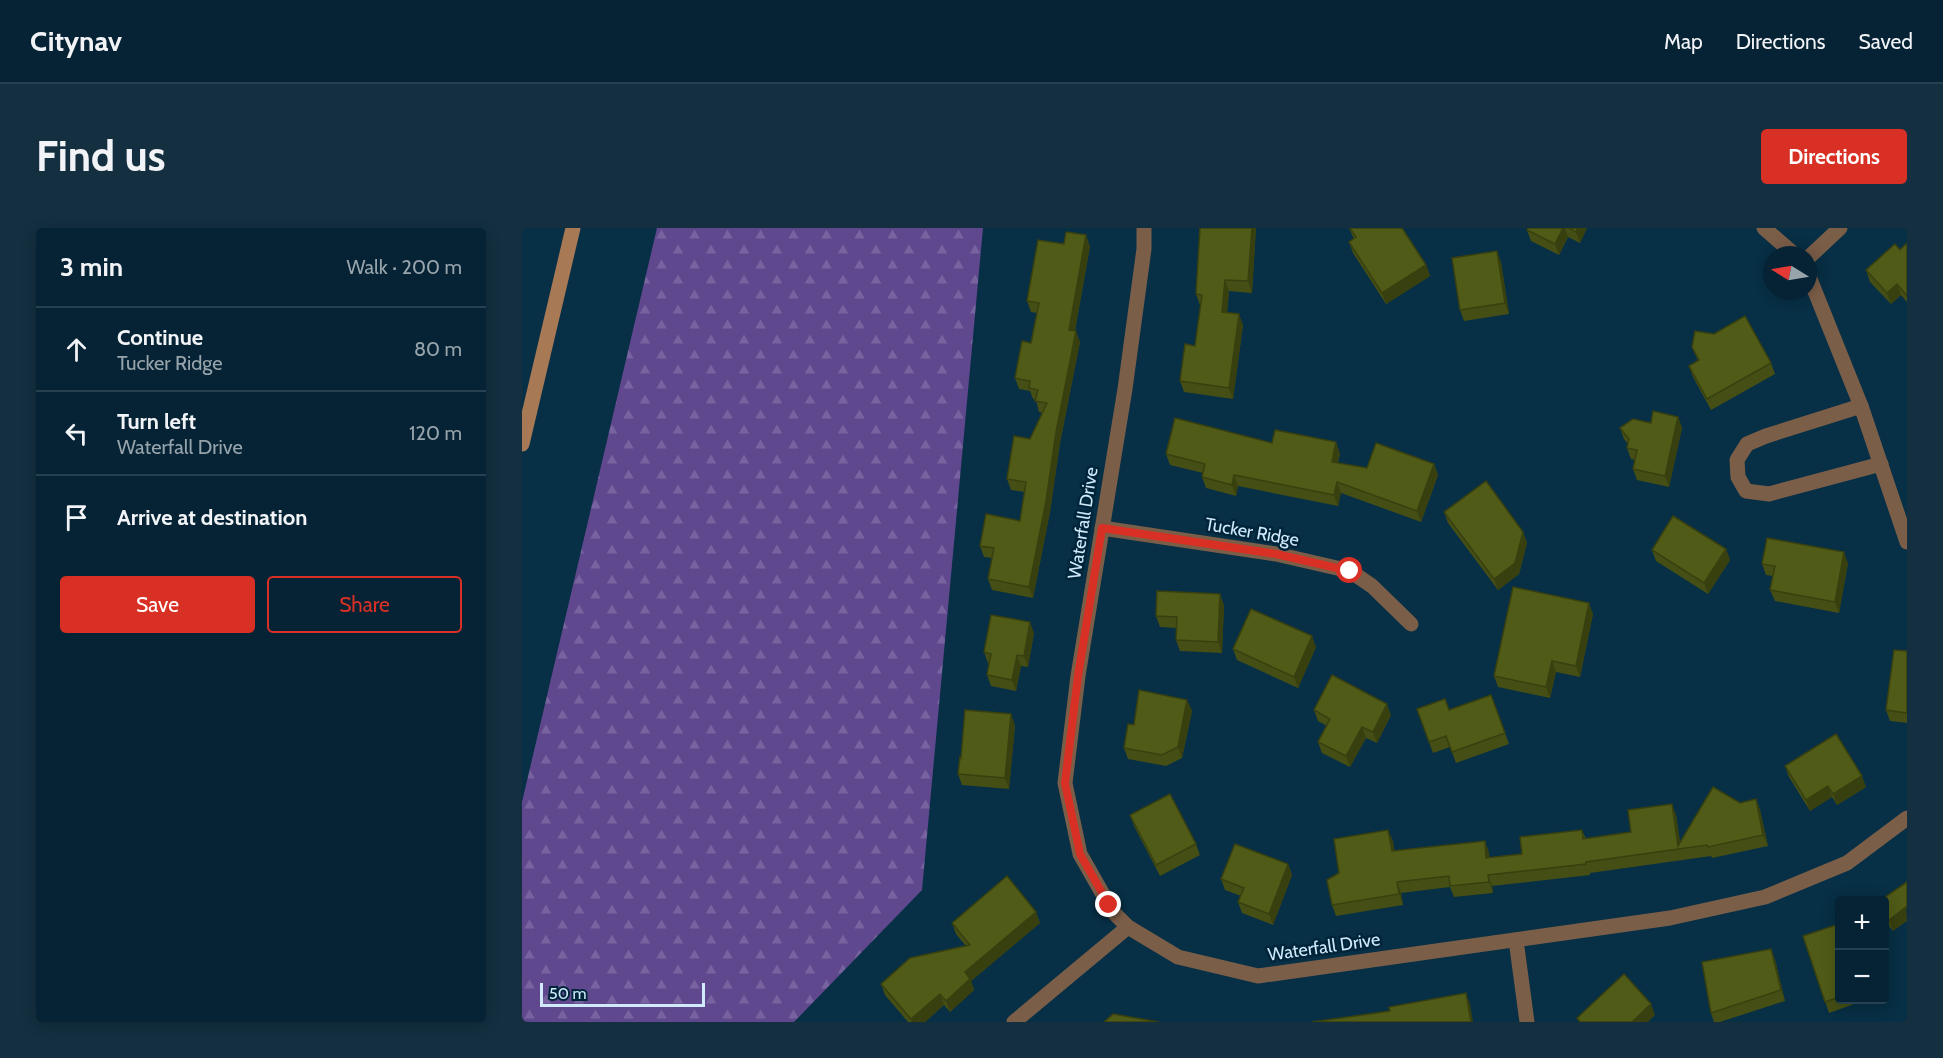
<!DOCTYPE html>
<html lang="en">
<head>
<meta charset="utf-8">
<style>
  :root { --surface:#052334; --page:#132f40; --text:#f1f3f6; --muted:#97a4ac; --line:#26404f; --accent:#d93025 }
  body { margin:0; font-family:Cabin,sans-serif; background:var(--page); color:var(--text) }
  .controls { position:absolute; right:18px; bottom:18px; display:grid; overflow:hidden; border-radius:6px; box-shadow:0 3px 15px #0003 }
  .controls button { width:54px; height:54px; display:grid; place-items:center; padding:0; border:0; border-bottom:2px solid var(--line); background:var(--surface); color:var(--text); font:30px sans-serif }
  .compass { position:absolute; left:1241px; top:18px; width:54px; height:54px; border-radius:50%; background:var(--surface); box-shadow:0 3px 15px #0003; rotate:281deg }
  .scale { position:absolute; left:18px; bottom:15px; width:165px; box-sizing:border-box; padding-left:6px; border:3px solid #d0eafc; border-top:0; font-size:16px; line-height:21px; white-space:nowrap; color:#d0eafc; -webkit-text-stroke:4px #00253a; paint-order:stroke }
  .stop { position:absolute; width:18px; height:18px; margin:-14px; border:4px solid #d93025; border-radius:50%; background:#fff }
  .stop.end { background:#d93025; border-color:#fff; box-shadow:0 2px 6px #0008 }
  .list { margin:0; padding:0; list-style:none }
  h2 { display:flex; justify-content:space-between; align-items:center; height:78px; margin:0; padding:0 24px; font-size:26px }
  h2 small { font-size:20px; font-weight:400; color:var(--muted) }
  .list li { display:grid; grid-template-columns:39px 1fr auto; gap:18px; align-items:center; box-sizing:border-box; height:84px; padding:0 24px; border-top:2px solid var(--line) }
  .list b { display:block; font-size:22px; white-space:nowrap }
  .list p { margin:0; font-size:20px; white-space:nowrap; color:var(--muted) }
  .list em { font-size:20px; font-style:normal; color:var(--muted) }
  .actions { display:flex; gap:12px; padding:18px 24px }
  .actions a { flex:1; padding:14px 0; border:2px solid var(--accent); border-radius:6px; text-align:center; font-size:21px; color:var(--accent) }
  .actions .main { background:var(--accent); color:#fff }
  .icon { flex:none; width:33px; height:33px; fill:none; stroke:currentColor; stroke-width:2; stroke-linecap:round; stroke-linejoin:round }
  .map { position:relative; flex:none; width:1385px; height:794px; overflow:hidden; border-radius:6px }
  header { display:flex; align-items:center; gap:36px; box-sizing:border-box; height:84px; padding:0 30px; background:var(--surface); border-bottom:2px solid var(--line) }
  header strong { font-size:28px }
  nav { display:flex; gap:33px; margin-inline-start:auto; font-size:21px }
  .intro { display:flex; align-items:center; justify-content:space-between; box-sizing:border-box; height:144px; padding:0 36px }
  h1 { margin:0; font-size:42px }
  .button { padding:15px 27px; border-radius:6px; background:var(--accent); color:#fff; font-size:21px; font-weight:700 }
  main { display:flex; gap:36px; padding:0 36px }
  aside { flex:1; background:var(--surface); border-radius:6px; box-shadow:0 3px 15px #0003 }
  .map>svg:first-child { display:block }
</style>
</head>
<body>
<header>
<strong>Citynav</strong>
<nav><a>Map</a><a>Directions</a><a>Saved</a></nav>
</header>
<div class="intro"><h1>Find us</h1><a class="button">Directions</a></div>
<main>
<aside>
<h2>3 min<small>Walk · 200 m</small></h2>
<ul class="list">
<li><svg class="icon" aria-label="ahead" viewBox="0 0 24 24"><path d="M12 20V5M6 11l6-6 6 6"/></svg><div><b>Continue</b><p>Tucker Ridge</p></div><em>80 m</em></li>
<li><svg class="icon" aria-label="left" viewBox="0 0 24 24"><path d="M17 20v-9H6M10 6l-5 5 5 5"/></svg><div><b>Turn left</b><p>Waterfall Drive</p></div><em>120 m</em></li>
<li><svg class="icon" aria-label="arrive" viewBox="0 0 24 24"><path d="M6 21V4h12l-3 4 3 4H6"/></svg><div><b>Arrive at destination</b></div></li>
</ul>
<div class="actions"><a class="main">Save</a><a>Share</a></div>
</aside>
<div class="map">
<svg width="1385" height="794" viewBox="0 0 1385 794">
  <defs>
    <pattern id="forest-firs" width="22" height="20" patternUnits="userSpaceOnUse" patternTransform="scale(1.5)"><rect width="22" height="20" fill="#60488e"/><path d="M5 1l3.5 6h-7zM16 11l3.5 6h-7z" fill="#76639f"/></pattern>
  </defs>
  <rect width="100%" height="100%" fill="#072f45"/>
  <!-- forest -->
  <polygon fill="url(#forest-firs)" points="135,0 461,0 400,662 272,794 0,794 0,574"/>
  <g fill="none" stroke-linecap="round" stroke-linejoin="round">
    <!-- minor -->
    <g stroke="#7b5e48" stroke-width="15">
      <polyline points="622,0 622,21 603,161 556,448 543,555 558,626 591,684 606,699 656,729 736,748 1148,690 1243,669 1325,635 1385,590"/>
      <polyline points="1242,0 1273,27"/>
      <polyline points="1286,30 1318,0"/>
      <polyline points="1286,46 1339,178 1385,314"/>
      <polyline points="1339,178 1244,208 1225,216 1215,232 1216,249 1224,263 1247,266 1359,236"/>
      <polyline points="580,300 754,326 828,343 850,358 889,396"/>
      <polyline points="994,712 1005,794"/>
      <polyline points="492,794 606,699"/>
    </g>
    <!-- secondary -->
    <polyline stroke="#a87955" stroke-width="15" points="0,216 51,0"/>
  </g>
  <!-- wall -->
  <g fill="#454e14">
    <polygon points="678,0 734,0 730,65 707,63 705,85 721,97 711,171 662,164 658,153 673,118 679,77 678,77 674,66"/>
    <polygon points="827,0 880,0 904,37 908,48 864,76 831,25 827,14 832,11"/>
    <polygon points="1006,0 1065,0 1058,15 1046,9 1037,27 1009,13 1005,2"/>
    <polygon points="1385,15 1385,74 1379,67 1369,76 1348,54 1344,42 1378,22"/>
    <polygon points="542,16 568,18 553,103 558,114 538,215 528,284 511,370 470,362 466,351 470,330 462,329 458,318 498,293 503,264 489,262 485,251 508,211 521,185 517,184 514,172 511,171 508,163 497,161 493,150 509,115 515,85 509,84 505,73"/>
    <polygon points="979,34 987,86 942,93 938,82"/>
    <polygon points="1170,119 1249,135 1253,146 1189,182 1171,149 1167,138 1176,133"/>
    <polygon points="1156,189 1160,200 1147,259 1115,252 1111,241 1113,232 1109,231 1105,220 1106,216 1102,211 1098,200"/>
    <polygon points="750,215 818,225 816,235 845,240 912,236 916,247 899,294 819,265 816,278 716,258 714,268 684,260 680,249 681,245 648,237 644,226"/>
    <polygon points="922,284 1001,304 1005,315 997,346 976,362 926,295"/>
    <polygon points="1204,321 1208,332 1186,366 1134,333 1130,322"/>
    <polygon points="1326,335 1317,385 1253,373 1248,362 1251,348 1244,347 1240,336"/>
    <polygon points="702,377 700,425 658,423 654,412 654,400 638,399 634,388"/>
    <polygon points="1071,386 1058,449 1034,444 1028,470 976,459 972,448"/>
    <polygon points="512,405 506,439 499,438 494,463 469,458 465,447 467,436 466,435 462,424"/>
    <polygon points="794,419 776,460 715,432 711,421"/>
    <polygon points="1385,423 1385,495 1368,493 1364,482"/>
    <polygon points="969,467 987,516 934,535 928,519 911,525 895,481 927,482"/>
    <polygon points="665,472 670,483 660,530 644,538 606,531 602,520"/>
    <polygon points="792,482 869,487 855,515 844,510 828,539 800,525 796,514 805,498 796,493"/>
    <polygon points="493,497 487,561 440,557 436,546 439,530"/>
    <polygon points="1263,538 1344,559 1315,577 1310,569 1288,583 1267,549"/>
    <polygon points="1234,571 1238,582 1246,618 1190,630 1189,628 1068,645 1068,647 970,658 971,665 932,669 928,659 879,665 881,677 814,688 810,677 817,645 871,613 872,623 967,624 967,630 1000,626 1060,602 1064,611 1109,604 1154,587 1158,614 1218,575"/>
    <polygon points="608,587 674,616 678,627 638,648 612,598"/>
    <polygon points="766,636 770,647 751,697 720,685 716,674 719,668 703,662 699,651"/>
    <polygon points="1385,654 1371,703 1362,692 1362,672"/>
    <polygon points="514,684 518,695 449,753 452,762 428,784 422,777 403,794 386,794 363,767 359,756 444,718 434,706 430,695"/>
    <polygon points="1317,696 1317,771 1346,771 1307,785 1281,708"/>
    <polygon points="1249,721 1253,732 1263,773 1198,794 1192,794 1189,785"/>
  </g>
  <!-- shaded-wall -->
  <g fill="#384010">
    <polygon points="730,0 734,0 730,65 726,53"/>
    <polygon points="1041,0 1043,0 1046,9 1037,27 1033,16"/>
    <polygon points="1056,0 1065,0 1058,15 1054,4"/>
    <polygon points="564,7 568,18 551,113 547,102"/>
    <polygon points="975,23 979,34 987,86 983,75"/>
    <polygon points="904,37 908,48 864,76 860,65"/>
    <polygon points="703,52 707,63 704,95 700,84"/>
    <polygon points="1375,56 1379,67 1369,76 1365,65"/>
    <polygon points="717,86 721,97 711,171 707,160"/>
    <polygon points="554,103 558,114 538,215 528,284 511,370 507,359 534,204"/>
    <polygon points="1156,189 1160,200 1147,259 1143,248"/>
    <polygon points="814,214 818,225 814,245 810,234"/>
    <polygon points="912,236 916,247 899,294 895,283"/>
    <polygon points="712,247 716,258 714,268 710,257"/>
    <polygon points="815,254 819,265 816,278 812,267"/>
    <polygon points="1001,304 1005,315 997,346 976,362 972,351"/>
    <polygon points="1204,321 1208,332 1186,366 1182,355"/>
    <polygon points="1322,324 1326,335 1317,385 1313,374"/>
    <polygon points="698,366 702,377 700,425 696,414"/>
    <polygon points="1067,375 1071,386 1058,449 1054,438"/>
    <polygon points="508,394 512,405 506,439 502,428"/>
    <polygon points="790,408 794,419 776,460 772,449"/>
    <polygon points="495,427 499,438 494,463 490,452"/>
    <polygon points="1030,433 1034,444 1028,470 1024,459"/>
    <polygon points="665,472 670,483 660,530 656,519"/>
    <polygon points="865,476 869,487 855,515 851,504"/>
    <polygon points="489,486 493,497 487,561 483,550"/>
    <polygon points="840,499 844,510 828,539 824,528"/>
    <polygon points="1340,548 1344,559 1315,577 1311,566"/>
    <polygon points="1306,558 1310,569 1288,583 1284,572"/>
    <polygon points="1234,571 1238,582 1246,618 1241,607"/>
    <polygon points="1150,576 1154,587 1159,620 1156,618"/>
    <polygon points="866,602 871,613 874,634 870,623"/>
    <polygon points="963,613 967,624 968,641 964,630"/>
    <polygon points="766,636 770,647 751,697 747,686"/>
    <polygon points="966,647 970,658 971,665 967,654"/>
    <polygon points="875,654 879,665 881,677 877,666"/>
    <polygon points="1384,679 1385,693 1371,703 1367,692"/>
    <polygon points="514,684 518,695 449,753 452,762 428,784 424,773 443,744"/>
    <polygon points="1249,721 1253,732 1263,773 1259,762"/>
    <polygon points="944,765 948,776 951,794 949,794"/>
    <polygon points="418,766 422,777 403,794 390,794 389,791"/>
    <polygon points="1129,776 1133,787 1126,794 1110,794"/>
  </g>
  <!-- building -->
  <g fill="#505b17" stroke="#384010" stroke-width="1.5">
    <polygon points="678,0 730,0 726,53 703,52 700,84 717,86 707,160 658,153 663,116 673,118 680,67 674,66"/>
    <polygon points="828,0 880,0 904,37 860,65 827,14 834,9"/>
    <polygon points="1006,0 1041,0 1033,16 1005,2"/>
    <polygon points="1047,0 1056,0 1054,4"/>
    <polygon points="544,4 564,7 547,102 554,103 534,204 524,273 507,359 466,351 472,320 458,318 464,286 498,293 504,254 485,251 492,208 508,211 525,175 513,173 516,162 507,160 508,153 493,150 500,113 509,115 517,75 505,73 516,12 542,16"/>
    <polygon points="1385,15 1385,68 1375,56 1365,65 1344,42 1373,16 1378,22"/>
    <polygon points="975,23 983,75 938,82 930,30"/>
    <polygon points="1223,88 1249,135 1185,171 1167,138 1177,132 1170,119 1173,103 1192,106"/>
    <polygon points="1131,183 1156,189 1143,248 1111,241 1115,222 1105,220 1107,211 1098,200 1111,191 1129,195"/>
    <polygon points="653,190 750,215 753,202 814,214 810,234 845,240 854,215 912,236 895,283 815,254 812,267 712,247 710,257 680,249 683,236 644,226"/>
    <polygon points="964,253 1001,304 993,335 972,351 922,284"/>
    <polygon points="1151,288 1204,321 1182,355 1130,322"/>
    <polygon points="1245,310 1322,324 1313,374 1248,362 1253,338 1240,336"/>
    <polygon points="991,359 1067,375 1054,438 1030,433 1024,459 972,448"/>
    <polygon points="635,363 698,366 696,414 654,412 655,389 634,388"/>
    <polygon points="729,381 790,408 772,449 711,421"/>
    <polygon points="469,387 508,394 502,428 495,427 490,452 465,447 469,426 462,424"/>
    <polygon points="1372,422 1385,423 1385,485 1364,482"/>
    <polygon points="810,447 865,476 851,504 840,499 824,528 796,514 808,491 792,482"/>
    <polygon points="617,462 665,472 656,519 640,527 602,520 606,496 612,497"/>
    <polygon points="969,467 983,505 930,524 924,508 907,514 895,481 923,471 927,482"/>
    <polygon points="443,482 489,486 483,550 436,546 438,529 439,530"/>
    <polygon points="1314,506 1340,548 1311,566 1306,558 1284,572 1263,538"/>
    <polygon points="1191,559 1218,575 1234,571 1241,607 1186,619 1185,617 1064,634 1064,636 966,647 967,654 928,658 927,648 875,654 877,666 810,677 805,652 817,645 812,611 866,602 870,623 963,613 964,630 1000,626 998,609 1060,602 1061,611 1109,604 1106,582 1150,576 1156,618"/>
    <polygon points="648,566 674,616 634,637 608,587"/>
    <polygon points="713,616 766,636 747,686 716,674 722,660 699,651"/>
    <polygon points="485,648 514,684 443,744 448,751 424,773 418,766 389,791 359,756 388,730 448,717 430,695"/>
    <polygon points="1385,654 1385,680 1384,679 1367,692 1362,686 1362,672 1359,672"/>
    <polygon points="1317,696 1317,769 1303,774 1281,708"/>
    <polygon points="1249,721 1259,762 1189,785 1180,734"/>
    <polygon points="1102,746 1129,776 1110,794 1058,794 1055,790"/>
    <polygon points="944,765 949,794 790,794 868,783 867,779"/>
    <polygon points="591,786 637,794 582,794"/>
  </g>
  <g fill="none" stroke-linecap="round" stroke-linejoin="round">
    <!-- route -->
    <polyline stroke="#d93025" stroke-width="8" points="587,677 558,626 543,555 556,448 580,300 754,326 828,343"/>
  </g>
  <g text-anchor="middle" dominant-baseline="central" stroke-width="5" stroke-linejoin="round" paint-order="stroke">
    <!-- street labels -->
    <g font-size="18" fill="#d0eafc" stroke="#00253a">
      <text transform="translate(561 295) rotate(-81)">Waterfall Drive</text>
      <text transform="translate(730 304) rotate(10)">Tucker Ridge</text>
      <text transform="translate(802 719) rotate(-8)">Waterfall Drive</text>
    </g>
  </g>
</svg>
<div class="controls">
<button>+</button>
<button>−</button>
</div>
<svg class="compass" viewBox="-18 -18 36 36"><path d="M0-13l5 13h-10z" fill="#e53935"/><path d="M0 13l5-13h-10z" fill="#97a4ac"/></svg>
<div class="scale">50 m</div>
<div class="stop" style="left:828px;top:343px"></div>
<div class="stop end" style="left:587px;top:677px"></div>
</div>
</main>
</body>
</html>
